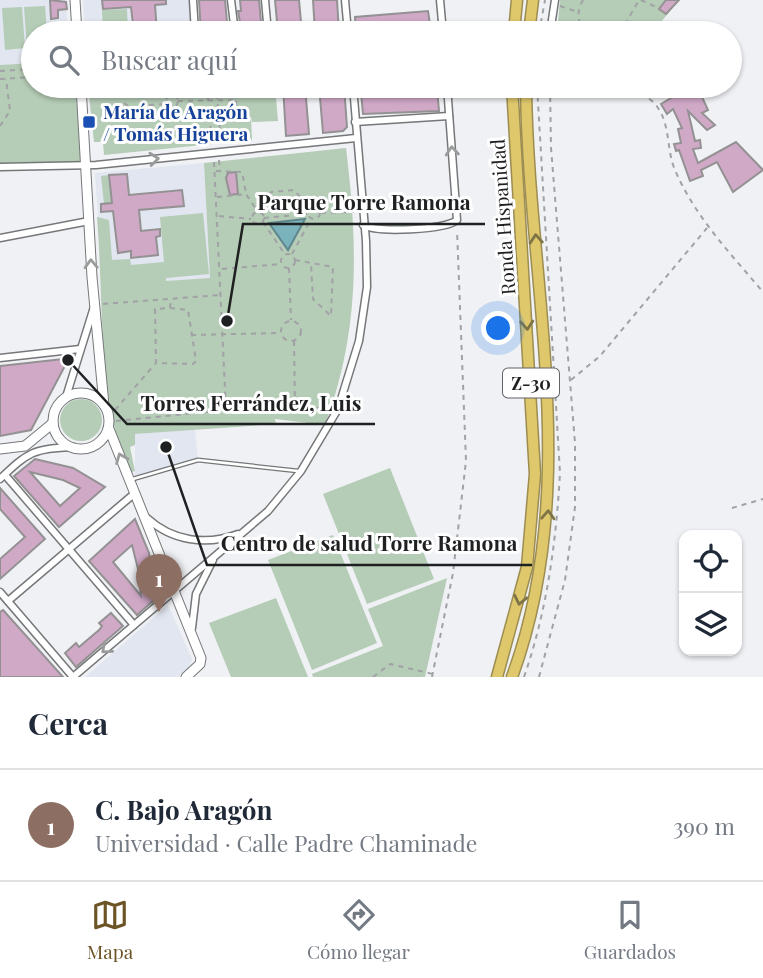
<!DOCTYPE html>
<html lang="es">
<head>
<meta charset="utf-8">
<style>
  :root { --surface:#fff; --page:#f6f6f7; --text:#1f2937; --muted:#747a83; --line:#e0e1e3; --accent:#6d5425 }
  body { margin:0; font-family:"Playfair Display",serif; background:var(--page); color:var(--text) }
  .controls { position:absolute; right:21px; bottom:21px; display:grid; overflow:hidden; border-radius:14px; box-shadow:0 2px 5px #0004 }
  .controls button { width:63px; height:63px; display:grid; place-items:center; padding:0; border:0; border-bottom:2px solid var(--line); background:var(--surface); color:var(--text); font:35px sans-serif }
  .you { position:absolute; left:499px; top:329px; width:24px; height:24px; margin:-18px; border:5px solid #fff; border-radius:50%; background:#1a73e8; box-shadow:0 0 0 10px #1a73e833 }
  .badge { display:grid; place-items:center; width:46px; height:46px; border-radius:50%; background:var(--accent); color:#fff; font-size:23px; font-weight:700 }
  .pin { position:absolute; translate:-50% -58px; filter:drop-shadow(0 2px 4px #0008) }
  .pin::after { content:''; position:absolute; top:37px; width:24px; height:21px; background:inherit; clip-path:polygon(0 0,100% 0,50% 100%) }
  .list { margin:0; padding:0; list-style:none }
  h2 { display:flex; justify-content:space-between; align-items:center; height:91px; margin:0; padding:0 28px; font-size:30px }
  h2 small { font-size:23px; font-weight:400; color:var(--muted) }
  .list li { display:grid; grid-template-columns:46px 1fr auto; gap:21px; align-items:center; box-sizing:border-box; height:112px; padding:0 28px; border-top:2px solid var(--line) }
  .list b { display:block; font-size:26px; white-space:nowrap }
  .list p { margin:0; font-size:23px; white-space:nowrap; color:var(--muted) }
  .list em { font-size:23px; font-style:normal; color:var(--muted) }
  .icon { flex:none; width:38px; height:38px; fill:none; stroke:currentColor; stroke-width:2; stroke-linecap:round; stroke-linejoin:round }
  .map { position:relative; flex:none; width:763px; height:677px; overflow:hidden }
  .search { position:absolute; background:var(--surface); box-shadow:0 2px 5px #0004; left:21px; right:21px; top:21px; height:77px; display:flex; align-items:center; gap:18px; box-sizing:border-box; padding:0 24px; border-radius:38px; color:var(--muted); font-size:26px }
  .sheet { height:203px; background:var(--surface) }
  nav { display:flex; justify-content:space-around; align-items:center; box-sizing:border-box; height:98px; border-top:2px solid var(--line); background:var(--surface); font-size:19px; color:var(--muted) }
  nav a { display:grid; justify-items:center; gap:4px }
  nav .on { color:var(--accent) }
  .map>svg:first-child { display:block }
</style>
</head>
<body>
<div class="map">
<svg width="763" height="677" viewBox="0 0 763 677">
  <rect width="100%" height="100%" fill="#eff1f4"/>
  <!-- built -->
  <g fill="#e1e6f0">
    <polygon points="0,0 66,0 68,33 33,33 33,63 0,65"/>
    <polygon points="83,0 190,0 192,33 85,33"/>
    <polygon points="204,163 210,278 103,287 95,173"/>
    <polygon points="195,429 198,460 135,478 135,434"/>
    <polygon points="168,605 192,659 189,667 178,677 85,677"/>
  </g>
  <!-- green -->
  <g fill="#b5ccb6">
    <polygon points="560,0 679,0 652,33 557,33"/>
    <polygon points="45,6 47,33 33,33 33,47 27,48 24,7"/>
    <polygon points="22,7 25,48 5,50 2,8"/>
    <polygon points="127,9 128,33 103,33 102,10"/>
    <polygon points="33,63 33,86 75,86 82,162 0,163 0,65"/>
    <polygon points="88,86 275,86 278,121 252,122 251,117 252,140 104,155 103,142 94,142"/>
    <path d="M346,148C358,247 360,331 325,425L275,419L276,424L135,434V445L130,447L135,471L128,473C97,391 104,303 97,217L109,220L112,260L130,259L131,265L164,262L160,217L203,213L209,274L166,278V281L210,278L204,163Z"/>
    <polygon points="127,173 109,176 112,203 104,204 101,176"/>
    <circle cx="81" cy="420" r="21"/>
    <polygon points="390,468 434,579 367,604 323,494"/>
    <polygon points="333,535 377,643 312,670 268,560"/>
    <polygon points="447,578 425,677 313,677 312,674 383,646 368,609"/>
    <polygon points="276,598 308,677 231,677 209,623"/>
  </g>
  <!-- water -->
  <polygon fill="#7bb3bd" stroke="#5f878e" stroke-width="2" points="305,219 288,250 269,223"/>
  <!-- building -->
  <g fill="#d0a9c7" stroke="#949193" stroke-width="2" fill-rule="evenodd">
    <polygon points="50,0 66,2 67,9 58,10 58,18 51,19"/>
    <polygon points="102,0 166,0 166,4 155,5 157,33 134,33 131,7 103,9"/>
    <polygon points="199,0 225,0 228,33 201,33"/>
    <polygon points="240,0 259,0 262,33 242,33 238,11 241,11"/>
    <polygon points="275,0 299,0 302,33 278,33"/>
    <polygon points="313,0 337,0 339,33 315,33"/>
    <polygon points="666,0 679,0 666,14 659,9"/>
    <polygon points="428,11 431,31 428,33 356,33 355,17"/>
    <polygon points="283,86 305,86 309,134 286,136"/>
    <polygon points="319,86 344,86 347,127 343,131 323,133"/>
    <polygon points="691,86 697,86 708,110 702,113 715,125 707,130 688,111 695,141 700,140 701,148 693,149 698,163 736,142 763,170 733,192 717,162 701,170 703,176 690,181 679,150 676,151 674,144 681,143 678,129 682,128 673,109 667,114 661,104"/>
    <polygon points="437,88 439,111 363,114 361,93"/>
    <polygon points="236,172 238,194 230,195 226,178 228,173"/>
    <polygon points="127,174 129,195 182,190 184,206 139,210 141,231 160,229 160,236 156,237 158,255 131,258 131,251 118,253 113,211 101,212 101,204 112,203 109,175"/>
    <polygon points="63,359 67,362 31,430 0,436 0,366"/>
    <path d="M35,459L73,468L105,487L59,527L14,476ZM30,472L63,480L80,488L60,506Z"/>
    <polygon points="0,488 45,539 0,579 0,559 25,537 0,509"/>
    <path d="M135,519L149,553L155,591V599L137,615L89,561ZM132,545L138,569L141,596L113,562Z"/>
    <polygon points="3,610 63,677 0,677 0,612"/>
    <polygon points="111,613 123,626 76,667 65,653 76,643 79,647 99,630 102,626 99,623"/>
  </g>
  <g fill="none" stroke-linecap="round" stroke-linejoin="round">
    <!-- lane casing -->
    <g stroke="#757779" stroke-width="5">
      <polyline id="lane" points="133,479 198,460 298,471"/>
    </g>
    <!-- street casing -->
    <g stroke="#757779" stroke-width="9">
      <g id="street">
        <polyline points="193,0 195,33"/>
        <polyline points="231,0 235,33"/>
        <polyline points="265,0 268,33"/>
        <polyline points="345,0 348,33"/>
        <polyline points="440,0 443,33"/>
        <polyline points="550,33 555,0"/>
        <polyline points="355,122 449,116"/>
        <polyline points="0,167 96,165 356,138"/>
        <path d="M363,225C376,233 446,230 457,220L447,86"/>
        <polyline points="0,238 89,221"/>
        <polyline points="0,358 80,349"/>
        <polyline points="66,397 94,307"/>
        <polyline points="5,475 134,625"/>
        <path d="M0,479C28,452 34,448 74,447"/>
        <path d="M147,518C172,541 206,546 238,534"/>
        <polyline points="0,592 73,677"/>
        <polyline points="8,601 135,493"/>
        <polyline points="192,628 196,594 213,560"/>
        <polyline points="73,677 268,511 301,471 338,409 359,341 367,287 366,241 353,86"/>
      </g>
    </g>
    <!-- secondary casing -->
    <g stroke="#757779" stroke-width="11">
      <g id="secondary">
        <polyline points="75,0 77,33"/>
        <polyline points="81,86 92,277 104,405"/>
        <circle cx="81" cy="421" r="28"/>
        <polyline points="109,429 201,658 200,664 186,677"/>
        <polyline points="0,449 25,446 53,423"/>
      </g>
    </g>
    <!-- highway casing -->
    <g stroke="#9c8d52" stroke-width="13">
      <g id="highway">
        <polyline points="514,33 517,0"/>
        <polyline points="529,33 533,0"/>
        <polyline points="497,677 527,567 535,474 512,86"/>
        <path d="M512,677C583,483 528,285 526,86"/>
      </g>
    </g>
    <!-- path -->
    <g stroke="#a1a2a5" stroke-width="2" stroke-dasharray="5 5" stroke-linecap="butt">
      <path d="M583,0C576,12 577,23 587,33"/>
      <polyline points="641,0 656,7"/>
      <polyline points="560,6 578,12"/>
      <polyline points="539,33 545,0"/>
      <polyline points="620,33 639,0"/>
      <polyline points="0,71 33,69"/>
      <polyline points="0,79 33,77"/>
      <path d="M135,86C146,93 161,88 173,96"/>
      <polyline points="207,86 212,143"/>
      <path d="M622,86C633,90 647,95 655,104C671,122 666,150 675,170C695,217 731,254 763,292"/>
      <polyline points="121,93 125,86"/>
      <circle cx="172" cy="101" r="6"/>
      <polyline points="178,101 236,100 234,86"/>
      <polyline points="236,101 237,112"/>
      <polyline points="124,103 131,108 145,107"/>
      <polyline points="149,105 165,104"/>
      <polyline points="0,126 10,111 6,79"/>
      <polyline points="212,131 220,131 216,86"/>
      <polyline points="219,160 220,170"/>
      <polyline points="214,162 226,410"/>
      <polyline points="216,171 242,172 246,193"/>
      <polyline points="217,197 246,194 258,212"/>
      <circle cx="314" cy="213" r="6"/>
      <circle cx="258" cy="218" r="6"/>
      <polyline points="260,212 271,192 294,190 310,208"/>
      <polyline points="321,213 354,212"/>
      <polyline points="219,216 251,219"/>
      <polyline points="264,218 307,214"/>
      <polyline points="263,222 284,253"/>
      <circle cx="288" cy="261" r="7"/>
      <polyline points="292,254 311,219"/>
      <polyline points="295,260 333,267 331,316 313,299 311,264"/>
      <polyline points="289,268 291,320"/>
      <polyline points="222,269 281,264"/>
      <polyline points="103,304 220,295"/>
      <polyline points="170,308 188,310 196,361 193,364 156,363 155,309 170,308 171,299"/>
      <circle cx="291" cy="331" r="10"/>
      <polyline points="191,335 281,333"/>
      <polyline points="294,341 295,407"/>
      <polyline points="571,380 600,356 707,228"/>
      <polyline points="115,410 155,364"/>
      <polyline points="116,421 226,410 331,408"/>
      <polyline points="732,508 763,499"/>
      <polyline points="373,677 390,664 433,674"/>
      <polyline points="432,677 453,573 466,461 457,230"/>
      <path d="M524,677C547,611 556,543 560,473L537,86"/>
      <polyline points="539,677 565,580 575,507 575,443 551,148 550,86"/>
    </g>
    <!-- lane -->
    <use href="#lane" stroke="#fff" stroke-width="2.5"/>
    <!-- street -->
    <use href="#street" stroke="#fff" stroke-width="6"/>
    <!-- secondary -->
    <use href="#secondary" stroke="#fff" stroke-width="9"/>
    <!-- highway -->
    <use href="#highway" stroke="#dfc76c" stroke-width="10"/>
  </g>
  <!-- one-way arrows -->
  <defs><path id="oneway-chevron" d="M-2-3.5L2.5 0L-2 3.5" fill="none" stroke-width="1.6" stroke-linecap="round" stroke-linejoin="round" transform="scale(1.75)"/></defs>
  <g stroke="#9a9b9b">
    <use href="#oneway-chevron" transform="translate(452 151) rotate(-95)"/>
    <use href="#oneway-chevron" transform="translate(154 159) rotate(-6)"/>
    <use href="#oneway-chevron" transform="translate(91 264) rotate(-92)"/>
    <use href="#oneway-chevron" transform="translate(121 458) rotate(-112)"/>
    <use href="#oneway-chevron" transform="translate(106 649) rotate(139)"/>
  </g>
  <g stroke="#7f7446">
    <use href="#oneway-chevron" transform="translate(536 239) rotate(-94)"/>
    <use href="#oneway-chevron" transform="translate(527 325) rotate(86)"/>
    <use href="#oneway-chevron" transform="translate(548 515) rotate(-87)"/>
    <use href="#oneway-chevron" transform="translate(520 600) rotate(102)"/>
  </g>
  <!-- markers -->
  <rect fill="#1a4fb4" stroke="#fefeff" stroke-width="2.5" x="82" y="115" width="14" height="14" rx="3.5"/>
  <g text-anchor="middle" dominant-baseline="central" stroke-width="6" stroke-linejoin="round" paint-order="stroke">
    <!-- shield labels -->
    <rect fill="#fefeff" stroke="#626364" stroke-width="2" x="503" y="368.5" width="56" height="29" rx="5"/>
    <g font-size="18" font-weight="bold" fill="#1f2021">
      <text x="531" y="383">Z-30</text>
    </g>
    <!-- transit labels -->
    <g font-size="19" font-weight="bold" fill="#164399" stroke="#fefeff" text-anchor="start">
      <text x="103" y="111">María de Aragón<tspan x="103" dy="22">/ Tomás Higuera</tspan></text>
    </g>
    <!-- street labels -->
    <g font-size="19" fill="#1f2021" stroke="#fefeff">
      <text transform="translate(502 217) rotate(-94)">Ronda Hispanidad</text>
    </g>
  </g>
  <!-- callouts -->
  <path fill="none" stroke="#1f2021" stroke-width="2.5" d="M227 321L243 224H485M68 360L127 424H375M166 447L207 565H532"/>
  <g fill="#1f2021" stroke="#fefeff" stroke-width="2.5">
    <circle cx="227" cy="321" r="7"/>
    <circle cx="68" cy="360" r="7"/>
    <circle cx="166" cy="447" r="7"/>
  </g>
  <g font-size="21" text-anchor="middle" font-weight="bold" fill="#1f2021" stroke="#fefeff" stroke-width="6" stroke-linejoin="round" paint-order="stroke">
    <text x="364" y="210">Parque Torre Ramona</text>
    <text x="251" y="411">Torres Ferrández, Luis</text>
    <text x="369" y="551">Centro de salud Torre Ramona</text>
  </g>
</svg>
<div class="controls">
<button><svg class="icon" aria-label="locate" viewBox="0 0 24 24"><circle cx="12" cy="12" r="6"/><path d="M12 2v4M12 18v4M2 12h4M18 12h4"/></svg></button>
<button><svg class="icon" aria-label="layers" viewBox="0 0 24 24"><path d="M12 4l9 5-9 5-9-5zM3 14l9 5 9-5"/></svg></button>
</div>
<div class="you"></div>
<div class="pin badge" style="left:159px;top:612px;background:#8d6e63">1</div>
<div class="search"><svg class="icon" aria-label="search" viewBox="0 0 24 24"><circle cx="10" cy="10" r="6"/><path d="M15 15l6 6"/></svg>Buscar aquí</div>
</div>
<section class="sheet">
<h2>Cerca<small></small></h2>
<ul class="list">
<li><span class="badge" style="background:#8d6e63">1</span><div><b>C. Bajo Aragón</b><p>Universidad · Calle Padre Chaminade</p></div><em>390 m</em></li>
</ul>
</section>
<nav>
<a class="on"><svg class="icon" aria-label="map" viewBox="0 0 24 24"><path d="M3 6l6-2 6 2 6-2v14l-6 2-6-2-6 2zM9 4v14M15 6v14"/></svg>Mapa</a>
<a><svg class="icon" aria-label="directions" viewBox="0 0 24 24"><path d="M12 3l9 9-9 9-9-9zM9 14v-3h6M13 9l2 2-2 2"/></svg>Cómo llegar</a>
<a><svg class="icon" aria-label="saved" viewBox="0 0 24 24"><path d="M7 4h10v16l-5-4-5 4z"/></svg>Guardados</a>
</nav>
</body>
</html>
